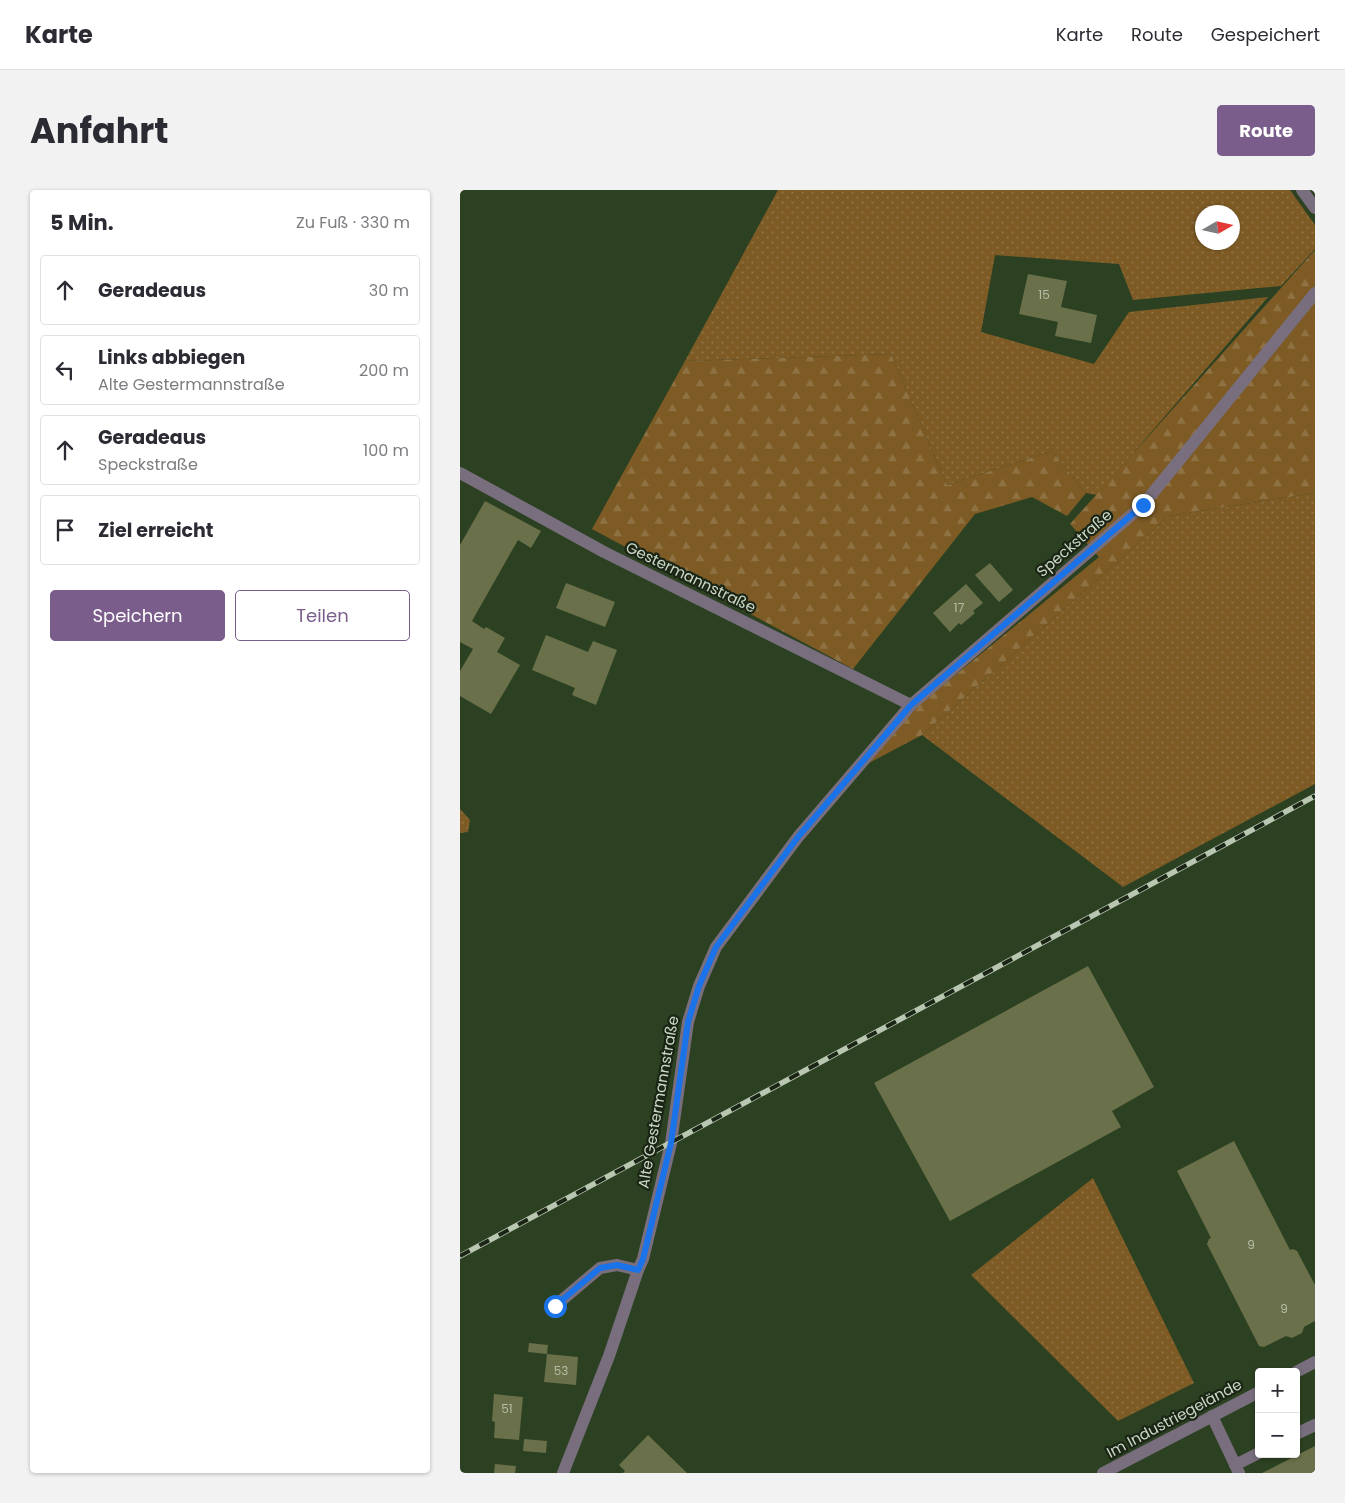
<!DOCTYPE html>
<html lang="de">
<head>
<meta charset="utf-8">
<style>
  :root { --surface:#fff; --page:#f2f2f3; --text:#2b2b33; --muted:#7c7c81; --line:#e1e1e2; --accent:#7a5d8b }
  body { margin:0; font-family:Poppins,sans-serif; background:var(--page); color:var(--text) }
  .controls { position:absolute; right:15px; bottom:15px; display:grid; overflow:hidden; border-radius:5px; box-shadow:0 1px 4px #0004 }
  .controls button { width:45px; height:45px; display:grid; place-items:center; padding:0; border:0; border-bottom:1px solid var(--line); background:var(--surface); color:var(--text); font:25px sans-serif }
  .compass { position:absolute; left:735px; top:15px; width:45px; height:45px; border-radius:50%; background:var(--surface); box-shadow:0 1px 4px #0004; rotate:81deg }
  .stop { position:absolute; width:15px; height:15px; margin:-11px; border:4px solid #1a73e8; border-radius:50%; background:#fff }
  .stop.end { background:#1a73e8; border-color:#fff; box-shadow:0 1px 5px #0008 }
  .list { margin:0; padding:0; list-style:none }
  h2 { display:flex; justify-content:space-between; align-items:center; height:65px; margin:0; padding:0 20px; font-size:21px }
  h2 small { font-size:16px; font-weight:400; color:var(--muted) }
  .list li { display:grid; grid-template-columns:32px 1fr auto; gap:15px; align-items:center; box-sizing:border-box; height:70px; margin:0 10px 10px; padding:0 10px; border:1px solid var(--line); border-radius:5px }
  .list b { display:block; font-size:19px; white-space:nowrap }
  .list p { margin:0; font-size:16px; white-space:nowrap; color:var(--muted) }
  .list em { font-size:16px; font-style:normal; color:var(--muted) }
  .actions { display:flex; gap:10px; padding:15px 20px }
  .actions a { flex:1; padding:11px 0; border:1px solid var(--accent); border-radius:5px; text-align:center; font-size:18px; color:var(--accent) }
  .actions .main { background:var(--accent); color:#fff }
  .icon { flex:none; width:28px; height:28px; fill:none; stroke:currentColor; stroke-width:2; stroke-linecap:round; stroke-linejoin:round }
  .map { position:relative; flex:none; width:855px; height:1283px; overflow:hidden; border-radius:5px }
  header { display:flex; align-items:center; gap:30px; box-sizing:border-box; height:70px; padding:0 25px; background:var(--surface); border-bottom:1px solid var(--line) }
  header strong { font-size:24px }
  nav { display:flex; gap:28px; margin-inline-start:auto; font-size:18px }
  .intro { display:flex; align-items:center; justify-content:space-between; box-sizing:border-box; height:120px; padding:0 30px }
  h1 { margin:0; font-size:35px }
  .button { padding:12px 22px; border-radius:5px; background:var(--accent); color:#fff; font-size:18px; font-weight:700 }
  main { display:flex; gap:30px; padding:0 30px }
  aside { flex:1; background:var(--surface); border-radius:5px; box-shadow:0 1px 4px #0004 }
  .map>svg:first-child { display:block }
</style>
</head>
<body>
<header>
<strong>Karte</strong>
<nav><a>Karte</a><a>Route</a><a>Gespeichert</a></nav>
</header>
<div class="intro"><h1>Anfahrt</h1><a class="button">Route</a></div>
<main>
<aside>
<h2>5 Min.<small>Zu Fuß · 330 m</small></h2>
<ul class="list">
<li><svg class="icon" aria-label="ahead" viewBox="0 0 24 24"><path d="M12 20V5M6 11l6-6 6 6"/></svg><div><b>Geradeaus</b></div><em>30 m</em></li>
<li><svg class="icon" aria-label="left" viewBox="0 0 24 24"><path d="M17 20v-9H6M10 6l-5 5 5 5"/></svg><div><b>Links abbiegen</b><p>Alte Gestermannstraße</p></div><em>200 m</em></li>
<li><svg class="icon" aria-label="ahead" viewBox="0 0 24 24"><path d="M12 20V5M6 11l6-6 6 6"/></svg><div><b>Geradeaus</b><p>Speckstraße</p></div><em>100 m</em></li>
<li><svg class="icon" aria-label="arrive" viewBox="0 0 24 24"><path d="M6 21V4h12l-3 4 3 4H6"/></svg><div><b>Ziel erreicht</b></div></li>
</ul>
<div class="actions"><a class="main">Speichern</a><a>Teilen</a></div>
</aside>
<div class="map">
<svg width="855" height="1283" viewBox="0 0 855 1283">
  <defs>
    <pattern id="grass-dots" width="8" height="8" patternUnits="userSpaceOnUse" patternTransform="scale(1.25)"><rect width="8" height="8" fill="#7e5b25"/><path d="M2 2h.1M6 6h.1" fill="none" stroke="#8f7243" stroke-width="1.8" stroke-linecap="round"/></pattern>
    <pattern id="forest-firs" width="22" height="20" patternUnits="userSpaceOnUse" patternTransform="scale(1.25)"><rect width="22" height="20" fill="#7e5b25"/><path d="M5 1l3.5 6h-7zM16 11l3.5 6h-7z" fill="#8f7243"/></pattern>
  </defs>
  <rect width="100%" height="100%" fill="#2c4121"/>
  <!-- grass -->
  <g fill="url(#grass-dots)" fill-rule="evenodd">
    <path d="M318,0H830L855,35V59L821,96L673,110L659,74L535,65L521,142L634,174L669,122L808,107L637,305L626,303L592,261L487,295L431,164L225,171ZM742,22H772V52H742Z"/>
    <polygon points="855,303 855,594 663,697 462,545 709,326"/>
    <polygon points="0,619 10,630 8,642 0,643"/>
    <polygon points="633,988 734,1193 658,1231 511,1085"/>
  </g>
  <!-- forest -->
  <g fill="url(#forest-firs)">
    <polygon points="855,60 855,303 709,326 462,545 407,574 454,519 639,367 610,334"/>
    <polygon points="431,164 487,295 592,261 626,303 607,326 572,307 515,324 393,479 132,339 225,171"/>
  </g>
  <!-- building -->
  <g fill="#6a7049">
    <polygon points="568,84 607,91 601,117 637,125 631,153 595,146 598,132 559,124"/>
    <polygon points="25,311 81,341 71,358 58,350 12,431 24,439 26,437 45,448 37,462 60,475 31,524 0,506 0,481 13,459 0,452 0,355"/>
    <polygon points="530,373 553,400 539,412 515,385"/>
    <polygon points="106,393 155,412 145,437 96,418"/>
    <polygon points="506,394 523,413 513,421 515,423 501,435 499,433 490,442 473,423"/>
    <polygon points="86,445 128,462 133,451 157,460 136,515 112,505 115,498 72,480"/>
    <polygon points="628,776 694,897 652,921 661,937 490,1031 414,893"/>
    <polygon points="774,951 830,1060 833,1059 837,1061 855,1095 855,1131 844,1137 842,1143 832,1148 826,1146 804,1157 799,1156 747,1054 749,1049 751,1048 717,981"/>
    <polygon points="69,1153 88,1155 87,1164 118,1167 116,1195 84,1192 87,1164 68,1162"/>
    <polygon points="34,1204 63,1207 59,1250 34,1248 35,1232 32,1231"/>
    <polygon points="188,1245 227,1283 163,1283 165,1281 159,1275"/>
    <polygon points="64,1249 87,1251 86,1263 63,1261"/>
    <polygon points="855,1256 855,1283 802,1283"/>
    <polygon points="35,1274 56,1276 55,1283 34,1283"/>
  </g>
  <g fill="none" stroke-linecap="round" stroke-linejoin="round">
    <!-- minor -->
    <g stroke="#786e7d" stroke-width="12">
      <polyline points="842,0 855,18"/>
      <polyline points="0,283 144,362 451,515"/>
      <polyline points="95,1116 140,1078 157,1075 178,1080"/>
      <polyline points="836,1182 855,1172"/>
      <polyline points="752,1226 779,1283"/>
      <polyline points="836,1244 855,1235"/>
      <polyline points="775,1275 799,1263"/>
      <polyline points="103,1283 149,1166 178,1080 183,1069 211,953 228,832 239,796 256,757 338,647 451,515 683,315 855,103"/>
      <polyline points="643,1283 799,1202"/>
    </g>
    <!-- rail casing -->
    <g stroke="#b9c7b2" stroke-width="5.5">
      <polyline id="rail" points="0,1066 855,606"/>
    </g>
    <!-- rail -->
    <use href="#rail" stroke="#1b2516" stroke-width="4" stroke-dasharray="11" stroke-linecap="butt"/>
  </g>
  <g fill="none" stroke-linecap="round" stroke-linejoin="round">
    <!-- route -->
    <polyline stroke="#1a73e8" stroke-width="6" points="95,1116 140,1078 157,1075 178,1080 183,1069 211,953 228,832 239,796 256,757 338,647 451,515 683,315"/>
  </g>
  <g text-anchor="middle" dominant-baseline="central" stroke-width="4.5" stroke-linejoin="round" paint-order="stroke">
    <!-- number labels -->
    <g font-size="12" fill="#b3bea6">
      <text x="584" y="104">15</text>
      <text x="499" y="417">17</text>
      <text x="791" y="1054">9</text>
      <text x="824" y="1118">9</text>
      <text x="101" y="1180">53</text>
      <text x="47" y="1218">51</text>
    </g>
    <!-- street labels -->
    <g font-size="15" fill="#cbd8c5" stroke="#1b2516">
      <text transform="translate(614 353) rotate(-41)">Speckstraße</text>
      <text transform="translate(231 387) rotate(26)">Gestermannstraße</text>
      <text transform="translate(198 912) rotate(-80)">Alte Gestermannstraße</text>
      <text transform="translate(714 1228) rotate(-28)">Im Industriegelände</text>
    </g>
  </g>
</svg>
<div class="controls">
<button>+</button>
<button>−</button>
</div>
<svg class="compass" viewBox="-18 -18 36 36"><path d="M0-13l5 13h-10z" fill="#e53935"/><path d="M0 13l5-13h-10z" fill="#7c7c81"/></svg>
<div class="stop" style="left:95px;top:1116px"></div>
<div class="stop end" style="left:683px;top:315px"></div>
</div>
</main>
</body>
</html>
